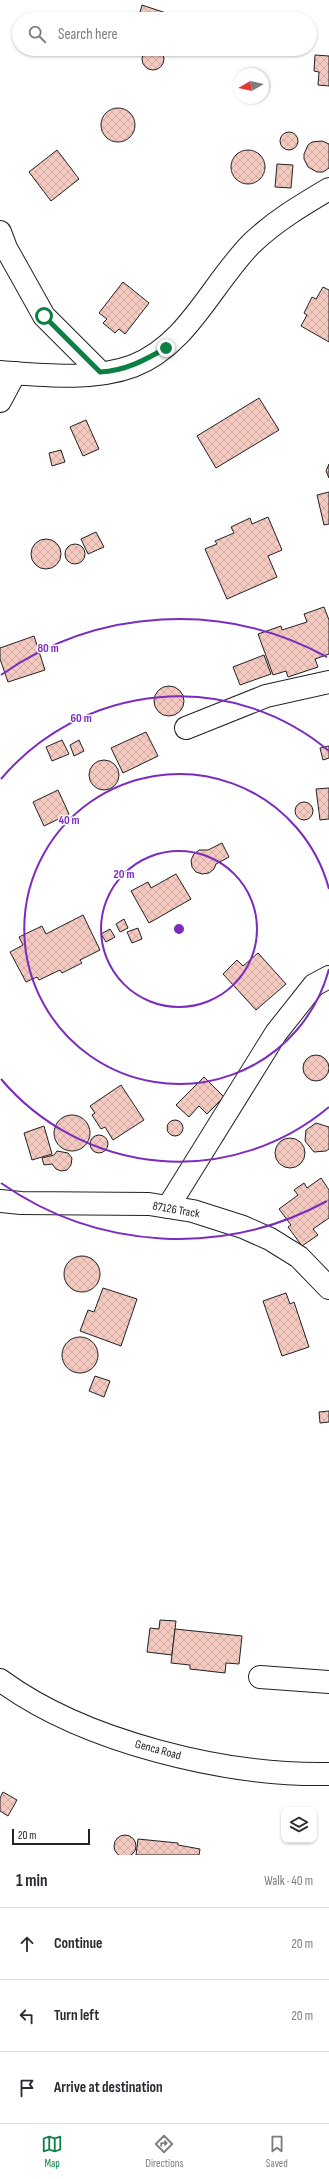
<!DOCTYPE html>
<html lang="en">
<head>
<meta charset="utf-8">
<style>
  :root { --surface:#fff; --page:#f7f7f7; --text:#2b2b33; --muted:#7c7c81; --line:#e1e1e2; --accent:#0b8043 }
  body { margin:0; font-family:"Sofia Sans Condensed",sans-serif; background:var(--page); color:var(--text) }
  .controls { position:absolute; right:12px; bottom:12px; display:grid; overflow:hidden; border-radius:8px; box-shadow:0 1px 3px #0004 }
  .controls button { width:36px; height:36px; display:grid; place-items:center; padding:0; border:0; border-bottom:1px solid var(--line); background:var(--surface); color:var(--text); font:20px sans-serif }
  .compass { position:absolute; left:233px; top:68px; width:36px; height:36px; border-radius:50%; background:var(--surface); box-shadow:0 1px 3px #0004; rotate:261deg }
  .scale { position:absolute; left:12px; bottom:10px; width:78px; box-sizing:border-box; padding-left:4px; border:2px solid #222; border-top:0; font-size:11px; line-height:14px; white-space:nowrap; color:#222; -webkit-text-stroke:3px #fff; paint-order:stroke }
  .stop { position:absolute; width:12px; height:12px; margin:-9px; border:3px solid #0b8043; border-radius:50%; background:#fff }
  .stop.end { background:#0b8043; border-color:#fff; box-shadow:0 1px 4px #0008 }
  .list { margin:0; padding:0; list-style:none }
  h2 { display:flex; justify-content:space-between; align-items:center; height:52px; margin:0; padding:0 16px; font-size:17px }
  h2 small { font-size:13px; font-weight:400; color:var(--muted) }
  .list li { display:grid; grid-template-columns:26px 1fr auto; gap:12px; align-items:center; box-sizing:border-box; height:72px; padding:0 16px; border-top:1px solid var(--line) }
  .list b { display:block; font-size:15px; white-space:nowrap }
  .list em { font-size:13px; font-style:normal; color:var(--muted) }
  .icon { flex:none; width:22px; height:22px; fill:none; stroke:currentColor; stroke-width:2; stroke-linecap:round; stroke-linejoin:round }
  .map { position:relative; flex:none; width:329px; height:1855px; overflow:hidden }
  .search { position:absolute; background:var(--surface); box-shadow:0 1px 3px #0004; left:12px; right:12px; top:12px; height:44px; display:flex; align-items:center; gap:10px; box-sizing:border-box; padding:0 14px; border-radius:22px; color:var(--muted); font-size:15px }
  .sheet { height:268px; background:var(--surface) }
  nav { display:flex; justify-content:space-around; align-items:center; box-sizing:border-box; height:56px; border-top:1px solid var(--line); background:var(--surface); font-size:11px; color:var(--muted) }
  nav a { display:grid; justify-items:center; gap:2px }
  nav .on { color:var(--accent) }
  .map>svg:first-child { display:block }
</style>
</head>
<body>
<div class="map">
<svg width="329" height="1855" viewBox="0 0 329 1855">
  <defs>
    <pattern id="building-cross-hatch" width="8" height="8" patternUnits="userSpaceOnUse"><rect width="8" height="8" fill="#f3c9c0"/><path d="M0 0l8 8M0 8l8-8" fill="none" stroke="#d0aca5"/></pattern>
  </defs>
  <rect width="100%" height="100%" fill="#fff"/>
  <!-- building -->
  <g fill="url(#building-cross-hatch)" stroke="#222">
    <polygon points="142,5 172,15 170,19 138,19"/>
    <circle cx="153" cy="59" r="11"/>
    <polygon points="315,55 329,56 329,86 318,85 319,72 314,71"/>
    <circle cx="118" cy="125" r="17"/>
    <circle cx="289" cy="141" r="9"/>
    <polygon points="322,141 329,144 329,168 323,172 317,172 308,167 304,159 304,154 308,145 312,142"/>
    <circle cx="248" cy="167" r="17"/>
    <polygon points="57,150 79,179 51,201 29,172"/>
    <polygon points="277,164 293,165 291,188 275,187"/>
    <polygon points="123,282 149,303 125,334 119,329 115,333 103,323 107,319 99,313"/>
    <polygon points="323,287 329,290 329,342 301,326 307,315 304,313 312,297 316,299"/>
    <polygon points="259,398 279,430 216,468 197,436"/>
    <polygon points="86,420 99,449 83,456 70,427"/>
    <polygon points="61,450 65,462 52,466 49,453"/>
    <polygon points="329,464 329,478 326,471"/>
    <polygon points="329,492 329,524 324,525 317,495"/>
    <polygon points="268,517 282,550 268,556 277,577 227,599 205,549 217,544 215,541 234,533 231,527 250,518 252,524"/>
    <polygon points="96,532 104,547 88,554 81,539"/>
    <circle cx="46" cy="554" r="15"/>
    <circle cx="75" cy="554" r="10"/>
    <polygon points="324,607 329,620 329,654 315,659 318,667 288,677 286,671 273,675 258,634 281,626 282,630 307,622 304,614"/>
    <polygon points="34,636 45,670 8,682 0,659 0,648"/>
    <polygon points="264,655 271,674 240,685 233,667"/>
    <circle cx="169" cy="701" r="15"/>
    <polygon points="146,732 158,756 123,773 111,748"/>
    <polygon points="62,740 69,754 52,761 46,747"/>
    <polygon points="79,740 84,751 74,756 70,745"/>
    <polygon points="329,746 329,758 323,760 320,748"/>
    <circle cx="104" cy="775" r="15"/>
    <polygon points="329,788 329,819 320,820 316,789"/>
    <polygon points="58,790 69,814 44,826 33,802"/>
    <circle cx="304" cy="811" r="9"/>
    <polygon points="222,843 229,857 216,864 214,869 209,873 202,874 196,872 192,867 191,860 194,854 199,850 208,850"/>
    <polygon points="176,874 191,899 149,923 131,891 148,882 151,888"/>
    <polygon points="83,915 100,950 80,960 82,963 62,973 60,970 39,980 37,977 26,982 10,952 23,945 19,937 42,926 46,934"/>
    <polygon points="124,919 128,928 120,932 116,924"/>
    <polygon points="138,928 142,939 132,943 127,932"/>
    <polygon points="110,929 115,937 106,942 101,934"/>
    <polygon points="258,953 286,984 256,1010 223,974 237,960 243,966"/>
    <circle cx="316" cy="1068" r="13"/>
    <polygon points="204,1077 224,1097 207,1114 199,1106 189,1117 176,1105"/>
    <polygon points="121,1085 144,1120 113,1140 105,1127 101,1129 92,1115 95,1113 90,1106"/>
    <circle cx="72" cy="1133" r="18"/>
    <circle cx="175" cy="1128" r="8"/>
    <polygon points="316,1123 329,1127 329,1149 326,1151 314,1152 305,1141 306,1130"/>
    <polygon points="44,1126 52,1154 32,1160 24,1133"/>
    <circle cx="99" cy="1144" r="9"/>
    <circle cx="290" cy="1153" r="15"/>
    <polygon points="57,1151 68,1153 72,1158 71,1165 67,1170 61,1171 56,1169 52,1164 44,1165 42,1158 54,1155"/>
    <polygon points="321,1178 329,1190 329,1218 313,1229 318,1235 302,1246 288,1227 291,1225 279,1209 298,1195 294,1190 304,1183 307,1188"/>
    <circle cx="82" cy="1274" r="18"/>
    <polygon points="103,1288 137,1299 121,1346 80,1331 88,1310 94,1312"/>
    <polygon points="286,1293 290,1304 294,1302 309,1347 282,1356 263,1301"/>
    <circle cx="80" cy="1355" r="18"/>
    <polygon points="95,1376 110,1381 104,1397 89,1391"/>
    <polygon points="329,1411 329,1422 320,1423 319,1412"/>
    <polygon points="160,1620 176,1621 172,1655 147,1652 150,1628 159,1629"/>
    <polygon points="175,1629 242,1636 239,1664 226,1663 225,1673 190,1669 190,1665 171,1663"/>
    <polygon points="3,1792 17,1800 8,1816 0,1811 0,1798"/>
    <circle cx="125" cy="1846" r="11"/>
    <polygon points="138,1839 178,1843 178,1845 200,1849 199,1855 136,1855"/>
  </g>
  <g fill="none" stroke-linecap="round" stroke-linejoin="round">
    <!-- minor casing -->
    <g stroke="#222" stroke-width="24">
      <g id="minor">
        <polyline points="0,232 6,248 44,316 100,372"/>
        <path d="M0,372C42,375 93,381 133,366C188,345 212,283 252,243C275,221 302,205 329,189"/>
        <polyline points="0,401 15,373"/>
        <polyline points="186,728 266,696 329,682"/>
        <polyline points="0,1201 21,1203 149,1204 193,1211 243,1227 270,1239 299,1257 329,1288"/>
        <polyline points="168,1207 276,1033 314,985 329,977"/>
        <polyline points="260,1677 329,1682"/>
        <path d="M0,1680C84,1742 226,1776 329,1774"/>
      </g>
    </g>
    <!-- minor -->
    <use href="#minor" stroke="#fff" stroke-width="22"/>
  </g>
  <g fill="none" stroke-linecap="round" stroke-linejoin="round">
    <!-- route -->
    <path stroke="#0b8043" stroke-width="5" d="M44,316L100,372C125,371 145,360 166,348"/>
  </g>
  <!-- distance rings -->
  <g fill="none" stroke="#7b2cbf" stroke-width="2">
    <circle cx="179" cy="929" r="78"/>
    <path d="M329 969A155 155 0 1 1 329 889"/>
    <path d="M329 1107A233 233 0 0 1 1 1079M1 779A233 233 0 0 1 329 751"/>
    <path d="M327 1201A310 310 0 0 1 1 1183M1 675A310 310 0 0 1 327 657"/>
  </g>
  <g text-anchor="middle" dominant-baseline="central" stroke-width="3" stroke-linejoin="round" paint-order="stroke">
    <!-- street labels -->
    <g font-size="12" fill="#222" stroke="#fff">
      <text transform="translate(176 1210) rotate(10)">87126 Track</text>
      <text transform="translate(158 1750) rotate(15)">Genca Road</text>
    </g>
  </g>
  <circle cx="179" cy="929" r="6" fill="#7b2cbf" stroke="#fff" stroke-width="2"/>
  <g font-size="12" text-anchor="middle" font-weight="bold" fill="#7b2cbf" stroke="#fff" stroke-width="3" stroke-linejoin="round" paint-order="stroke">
    <text x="48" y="652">80 m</text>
    <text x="81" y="722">60 m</text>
    <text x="69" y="824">40 m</text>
    <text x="124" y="878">20 m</text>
  </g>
</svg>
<div class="controls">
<button><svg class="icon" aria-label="layers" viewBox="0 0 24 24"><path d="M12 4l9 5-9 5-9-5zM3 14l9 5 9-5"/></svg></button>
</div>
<svg class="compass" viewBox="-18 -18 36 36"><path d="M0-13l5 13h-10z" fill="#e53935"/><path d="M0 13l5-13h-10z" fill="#7c7c81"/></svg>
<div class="scale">20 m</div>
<div class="stop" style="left:44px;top:316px"></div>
<div class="stop end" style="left:166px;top:348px"></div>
<div class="search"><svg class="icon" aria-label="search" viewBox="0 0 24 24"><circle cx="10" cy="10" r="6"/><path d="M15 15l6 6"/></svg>Search here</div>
</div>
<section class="sheet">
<h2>1 min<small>Walk · 40 m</small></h2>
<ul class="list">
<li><svg class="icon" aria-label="ahead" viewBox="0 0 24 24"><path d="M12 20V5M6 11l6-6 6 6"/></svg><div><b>Continue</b></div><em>20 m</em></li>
<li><svg class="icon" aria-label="left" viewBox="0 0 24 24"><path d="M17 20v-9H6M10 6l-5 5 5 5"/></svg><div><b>Turn left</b></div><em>20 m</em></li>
<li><svg class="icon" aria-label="arrive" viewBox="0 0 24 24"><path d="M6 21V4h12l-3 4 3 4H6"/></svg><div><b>Arrive at destination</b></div></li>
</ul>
</section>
<nav>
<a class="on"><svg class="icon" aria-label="map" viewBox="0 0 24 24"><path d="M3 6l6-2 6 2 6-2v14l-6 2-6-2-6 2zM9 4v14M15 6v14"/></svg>Map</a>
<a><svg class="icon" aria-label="directions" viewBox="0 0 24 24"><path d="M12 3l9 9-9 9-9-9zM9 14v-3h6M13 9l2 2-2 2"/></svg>Directions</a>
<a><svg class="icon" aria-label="saved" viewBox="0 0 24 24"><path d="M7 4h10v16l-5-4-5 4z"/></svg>Saved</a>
</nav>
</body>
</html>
